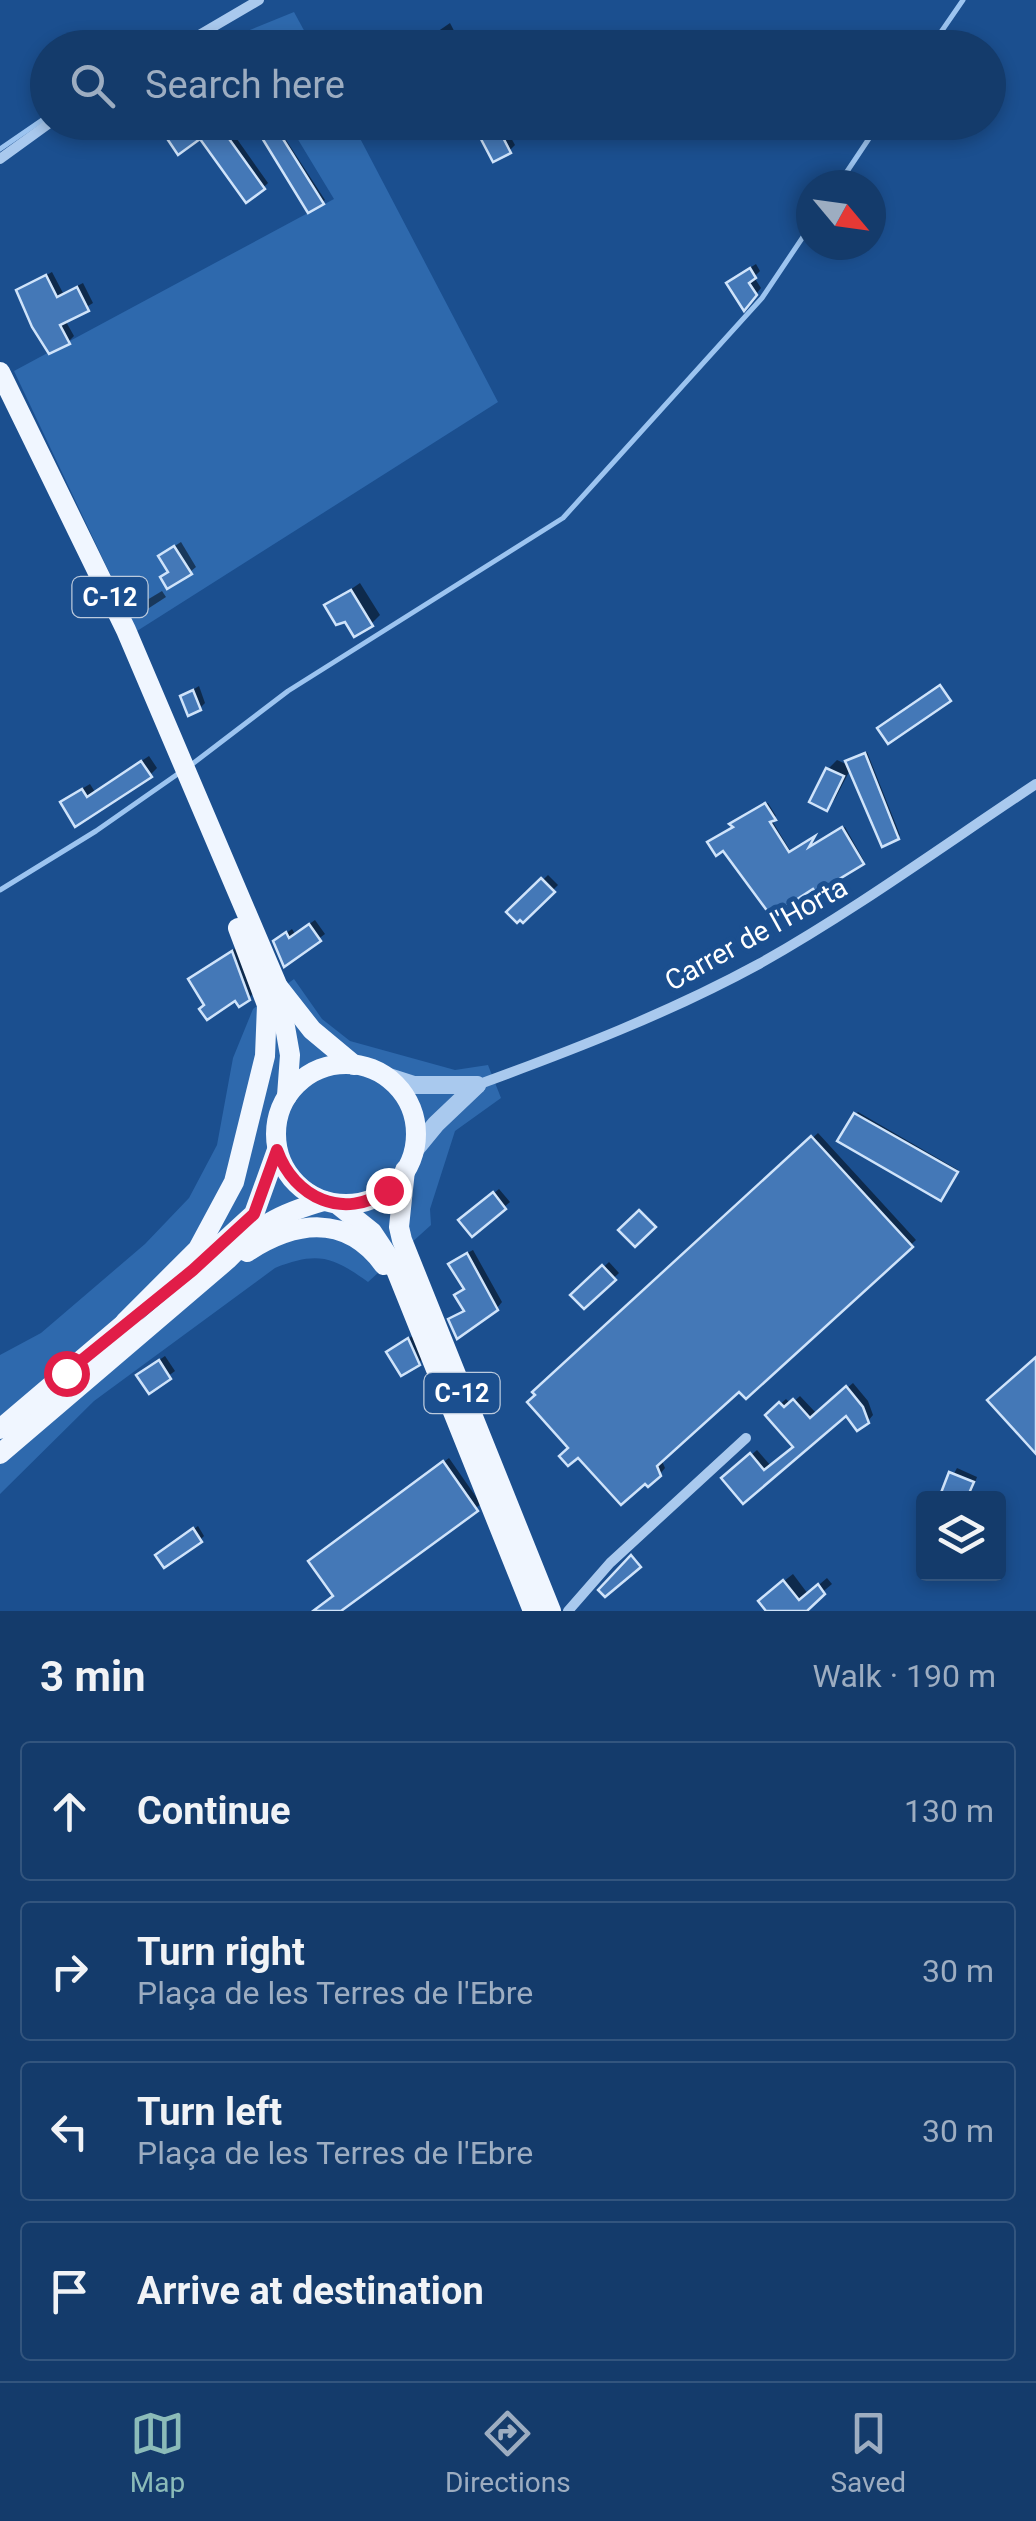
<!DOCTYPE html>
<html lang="en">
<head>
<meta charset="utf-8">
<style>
  :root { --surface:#143b6b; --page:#214673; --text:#f1f3f6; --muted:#9dadc1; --line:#33557e; --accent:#8bbbb9 }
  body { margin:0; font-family:Roboto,sans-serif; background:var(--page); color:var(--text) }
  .controls { position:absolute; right:30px; bottom:30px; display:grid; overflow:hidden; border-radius:10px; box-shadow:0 5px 15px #0003 }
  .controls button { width:90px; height:90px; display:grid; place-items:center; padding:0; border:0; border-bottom:2px solid var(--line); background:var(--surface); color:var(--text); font:50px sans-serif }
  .compass { position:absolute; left:796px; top:170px; width:90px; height:90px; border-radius:50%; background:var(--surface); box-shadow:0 5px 15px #0003; rotate:119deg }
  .stop { position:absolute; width:30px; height:30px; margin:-22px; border:8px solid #e11d48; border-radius:50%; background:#fff }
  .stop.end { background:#e11d48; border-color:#fff; box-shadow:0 2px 10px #0008 }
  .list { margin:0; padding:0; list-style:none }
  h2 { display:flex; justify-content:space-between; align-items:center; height:130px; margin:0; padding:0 40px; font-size:42px }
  h2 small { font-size:32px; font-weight:400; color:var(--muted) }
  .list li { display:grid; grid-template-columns:65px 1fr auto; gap:30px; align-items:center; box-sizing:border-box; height:140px; margin:0 20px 20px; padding:0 20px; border:2px solid var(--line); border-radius:10px }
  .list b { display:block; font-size:38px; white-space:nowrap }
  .list p { margin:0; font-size:32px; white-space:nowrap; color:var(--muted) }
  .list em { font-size:32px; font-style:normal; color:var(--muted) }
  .icon { flex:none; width:55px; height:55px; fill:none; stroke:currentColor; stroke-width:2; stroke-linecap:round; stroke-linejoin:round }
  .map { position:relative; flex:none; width:1036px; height:1611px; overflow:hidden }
  .search { position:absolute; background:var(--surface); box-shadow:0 5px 15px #0003; left:30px; right:30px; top:30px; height:110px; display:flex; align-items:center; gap:25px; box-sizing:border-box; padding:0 35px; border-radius:55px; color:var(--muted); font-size:38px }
  .sheet { height:770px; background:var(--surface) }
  nav { display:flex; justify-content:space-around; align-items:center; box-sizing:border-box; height:140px; border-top:2px solid var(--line); background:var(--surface); font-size:28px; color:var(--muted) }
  nav a { display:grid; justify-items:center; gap:5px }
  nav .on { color:var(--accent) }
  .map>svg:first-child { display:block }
</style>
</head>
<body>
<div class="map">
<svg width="1036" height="1611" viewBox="0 0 1036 1611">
  <rect width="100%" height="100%" fill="#1b4f8f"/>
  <!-- green -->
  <g fill="#2e69ad">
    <polygon points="294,12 313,47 242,47 235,36"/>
    <polygon points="288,123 352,123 498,402 137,631 14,371 334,199"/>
    <path d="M294,979L322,1019L350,1041L455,1070L488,1065L501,1098L455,1131L430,1209L431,1225L368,1282C333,1257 318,1251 275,1268L94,1401L0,1494V1355L41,1333L145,1244L189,1198L217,1145L233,1058L253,1009Z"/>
  </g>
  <!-- shadow -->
  <g fill="#0007">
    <polygon points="450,23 463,48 433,48 437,32"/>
    <polygon points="216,36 226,48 201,48"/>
    <polygon points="159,122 225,122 268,183 264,187 201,136 179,151"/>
    <polygon points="471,122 502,122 515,145 509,151"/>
    <polygon points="275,123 325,200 309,210 262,133"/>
    <polygon points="756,264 760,271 754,277 761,288 749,303 734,278"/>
    <polygon points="52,272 63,293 83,283 93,303 65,320 74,336 68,342 19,290"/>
    <polygon points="181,542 196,567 190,572 170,570 167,551"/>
    <polygon points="360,583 380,615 371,624 346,619 327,606"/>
    <polygon points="162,591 166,597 146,610 142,603"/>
    <polygon points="199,686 205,703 200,708 183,696"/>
    <polygon points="867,752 900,835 898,837 851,768 835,799 827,808 828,769 837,760 846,764"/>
    <polygon points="149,756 157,768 150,775 76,824 63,803 70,796 90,784 95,792"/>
    <polygon points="768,803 776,816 771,819 791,852 807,850 845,827 864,861 817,890 736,827 734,822"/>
    <polygon points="548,875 558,885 523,920 510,912"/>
    <polygon points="315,920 325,934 286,963 282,936 292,929 295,934"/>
    <polygon points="239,946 256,990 249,998 236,997 206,1005 191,979"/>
    <polygon points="858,1112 958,1170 943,1196 856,1114"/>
    <polygon points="818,1133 916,1240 746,1396 739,1388 661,1459 665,1468 660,1474 571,1447 540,1387"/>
    <polygon points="499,1189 510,1202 472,1234 467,1215"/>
    <polygon points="473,1250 502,1302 497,1308 451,1319 466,1309 466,1288 456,1259"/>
    <polygon points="609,1262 619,1273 584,1306 574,1295"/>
    <polygon points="414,1335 424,1358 418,1363 395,1347"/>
    <polygon points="165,1356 175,1371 149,1390 145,1370"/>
    <polygon points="853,1383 868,1401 873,1415 868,1421 847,1413 743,1501 730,1473 757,1450 771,1466 796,1446 768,1415 786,1399 791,1404 800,1396 817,1414"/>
    <polygon points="449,1458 481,1504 338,1611 318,1611 336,1595 316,1556"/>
    <polygon points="957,1468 977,1477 969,1498 941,1498"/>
    <polygon points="198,1526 204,1536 200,1540 162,1552"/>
    <polygon points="793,1574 808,1594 827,1578 832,1584 800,1611 767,1611 770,1592"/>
  </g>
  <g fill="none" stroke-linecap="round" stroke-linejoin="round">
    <!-- stream -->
    <g stroke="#9cc4f0" stroke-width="5">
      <polyline points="930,48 963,0"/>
      <polyline points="0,149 48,116"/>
      <polyline points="838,185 880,122"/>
      <polyline points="191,765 288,691 563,518 762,298 811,225"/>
      <polyline points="0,890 96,831 182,771"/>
    </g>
  </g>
  <!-- building -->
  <g fill="#4478b7" stroke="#cfe3fa" stroke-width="2.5">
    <polygon points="187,122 217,122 265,189 246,203 200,139 178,155 166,137"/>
    <polygon points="472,122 495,122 511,153 493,162"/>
    <polygon points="273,123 324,204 308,213 259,133"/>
    <polygon points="750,268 756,278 749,283 757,295 744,311 726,283"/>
    <polygon points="46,275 57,297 77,287 89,311 60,325 70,344 49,354 32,327 16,290"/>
    <polygon points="174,546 192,574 167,589 160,577 168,572 158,556"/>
    <polygon points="351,590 373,626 354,637 345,622 336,625 324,605"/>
    <polygon points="940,685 951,701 888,744 877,728"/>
    <polygon points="193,690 201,710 188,716 180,696"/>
    <polygon points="865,753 899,839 882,847 845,761"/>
    <polygon points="141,761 152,777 75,827 60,802 82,789 87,797"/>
    <polygon points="826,768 844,776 827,811 809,802"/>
    <polygon points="765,803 776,820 770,822 789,852 815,836 809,847 842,827 864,864 816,893 813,889 771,916 723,851 716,856 707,842 733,827 729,824"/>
    <polygon points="541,878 555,892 523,923 520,920 517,923 506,912"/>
    <polygon points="309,924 321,941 284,967 273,941 286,932 289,938"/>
    <polygon points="232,951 250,1000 239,1007 235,1001 207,1020 199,1009 204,1005 188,979"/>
    <polygon points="854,1113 958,1172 941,1201 837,1141"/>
    <polygon points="811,1136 913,1247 746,1399 739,1392 657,1466 661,1476 648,1487 645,1484 621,1505 578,1458 568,1466 559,1456 568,1448 527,1402 535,1395 532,1392"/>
    <polygon points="493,1192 506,1209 472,1237 458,1220"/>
    <polygon points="639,1210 656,1227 635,1247 618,1230"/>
    <polygon points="467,1253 498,1310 457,1339 448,1319 464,1311 454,1295 464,1289 448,1264"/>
    <polygon points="602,1265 616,1280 584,1309 570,1295"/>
    <polygon points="408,1338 420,1365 401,1376 386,1352"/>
    <polygon points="1036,1357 1036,1454 987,1400"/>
    <polygon points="159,1360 171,1379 149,1394 136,1375"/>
    <polygon points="846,1386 863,1407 869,1423 857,1431 846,1416 743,1504 721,1478 750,1453 764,1470 793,1447 765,1415 779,1402 784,1407 793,1399 810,1418"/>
    <polygon points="443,1461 478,1511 341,1611 313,1611 333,1596 308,1561"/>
    <polygon points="949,1472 974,1482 967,1498 939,1498"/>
    <polygon points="193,1528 202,1542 164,1568 155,1555"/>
    <polygon points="631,1555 641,1567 605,1597 598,1590"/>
    <polygon points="783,1580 799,1600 818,1584 825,1594 807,1611 766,1611 758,1601"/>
  </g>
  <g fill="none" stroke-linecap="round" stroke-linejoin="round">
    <!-- minor -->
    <g stroke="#a9c9ee" stroke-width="10">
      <polyline points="177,48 259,0"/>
      <polyline points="0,159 51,122"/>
      <path d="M477,1085C573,1050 669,1013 759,964C855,910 944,845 1036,784"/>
      <polyline points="568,1611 610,1563 746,1438"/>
    </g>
    <!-- tertiary -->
    <g stroke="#a9c9ee" stroke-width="18">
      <polyline points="383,1075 414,1085 477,1085"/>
      <polyline points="413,1152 436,1124 477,1085"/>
    </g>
    <!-- primary -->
    <g stroke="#f0f6ff" stroke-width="20">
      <polyline points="0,372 126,630 278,987 290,1055 287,1096"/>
      <polyline points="279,988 312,1030 354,1065"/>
      <circle cx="346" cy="1134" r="70"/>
      <polyline points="405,1170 399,1227 402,1240 551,1611"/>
      <polyline points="337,1204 372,1232 394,1265 533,1611"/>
      <path d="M247,1252C295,1221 346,1213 384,1265"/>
      <polyline points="195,1268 254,1214 277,1150"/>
      <polyline points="125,1322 198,1249 234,1182 265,1056 267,1005 238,928"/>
      <polyline points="0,1429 133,1316"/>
      <path d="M0,1454L227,1260C262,1224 275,1215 324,1201"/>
    </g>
  </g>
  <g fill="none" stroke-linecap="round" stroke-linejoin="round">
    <!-- route -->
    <path stroke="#e11d48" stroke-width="12" d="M66,1373L193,1270L254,1214L277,1150C294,1198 344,1221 388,1190"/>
  </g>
  <g text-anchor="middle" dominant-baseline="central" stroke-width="10" stroke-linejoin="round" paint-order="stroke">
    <!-- shield labels -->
    <g fill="#1b4f8f" stroke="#bbcadd" stroke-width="2.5">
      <rect x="72.5" y="577" width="75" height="40" rx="8"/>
      <rect x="424.5" y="1373" width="75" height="40" rx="8"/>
    </g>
    <g font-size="25" font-weight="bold" fill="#fff">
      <text x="110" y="597">C-12</text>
      <text x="462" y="1393">C-12</text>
    </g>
    <!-- street labels -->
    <g font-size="28" fill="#fff" stroke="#1b4f8f">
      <text transform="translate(756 934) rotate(-29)">Carrer de l'Horta</text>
    </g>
  </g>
</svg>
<div class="controls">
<button><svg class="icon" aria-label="layers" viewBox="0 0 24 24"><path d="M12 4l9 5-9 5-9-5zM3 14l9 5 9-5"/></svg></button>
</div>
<svg class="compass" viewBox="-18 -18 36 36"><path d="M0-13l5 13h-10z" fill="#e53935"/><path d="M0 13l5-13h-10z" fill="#9dadc1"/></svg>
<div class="stop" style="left:66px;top:1373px"></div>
<div class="stop end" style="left:388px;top:1190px"></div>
<div class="search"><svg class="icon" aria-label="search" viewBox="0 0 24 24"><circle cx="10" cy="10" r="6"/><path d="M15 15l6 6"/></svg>Search here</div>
</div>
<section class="sheet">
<h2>3 min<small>Walk · 190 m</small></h2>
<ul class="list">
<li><svg class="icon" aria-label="ahead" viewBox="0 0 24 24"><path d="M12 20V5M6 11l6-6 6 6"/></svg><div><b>Continue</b></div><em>130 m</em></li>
<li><svg class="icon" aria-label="right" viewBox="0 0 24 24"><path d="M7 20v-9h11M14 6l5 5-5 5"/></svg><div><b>Turn right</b><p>Plaça de les Terres de l'Ebre</p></div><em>30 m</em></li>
<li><svg class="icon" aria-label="left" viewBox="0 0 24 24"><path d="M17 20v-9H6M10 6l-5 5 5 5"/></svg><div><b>Turn left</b><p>Plaça de les Terres de l'Ebre</p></div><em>30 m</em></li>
<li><svg class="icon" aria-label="arrive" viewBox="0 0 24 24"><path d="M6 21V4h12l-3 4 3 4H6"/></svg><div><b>Arrive at destination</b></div></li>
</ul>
</section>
<nav>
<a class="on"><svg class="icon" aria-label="map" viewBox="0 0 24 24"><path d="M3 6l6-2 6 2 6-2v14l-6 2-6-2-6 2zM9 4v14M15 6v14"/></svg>Map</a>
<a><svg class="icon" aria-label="directions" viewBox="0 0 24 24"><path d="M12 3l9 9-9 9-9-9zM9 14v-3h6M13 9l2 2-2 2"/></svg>Directions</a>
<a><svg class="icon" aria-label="saved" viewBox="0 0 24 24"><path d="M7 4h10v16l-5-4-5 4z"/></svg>Saved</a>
</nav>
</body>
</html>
